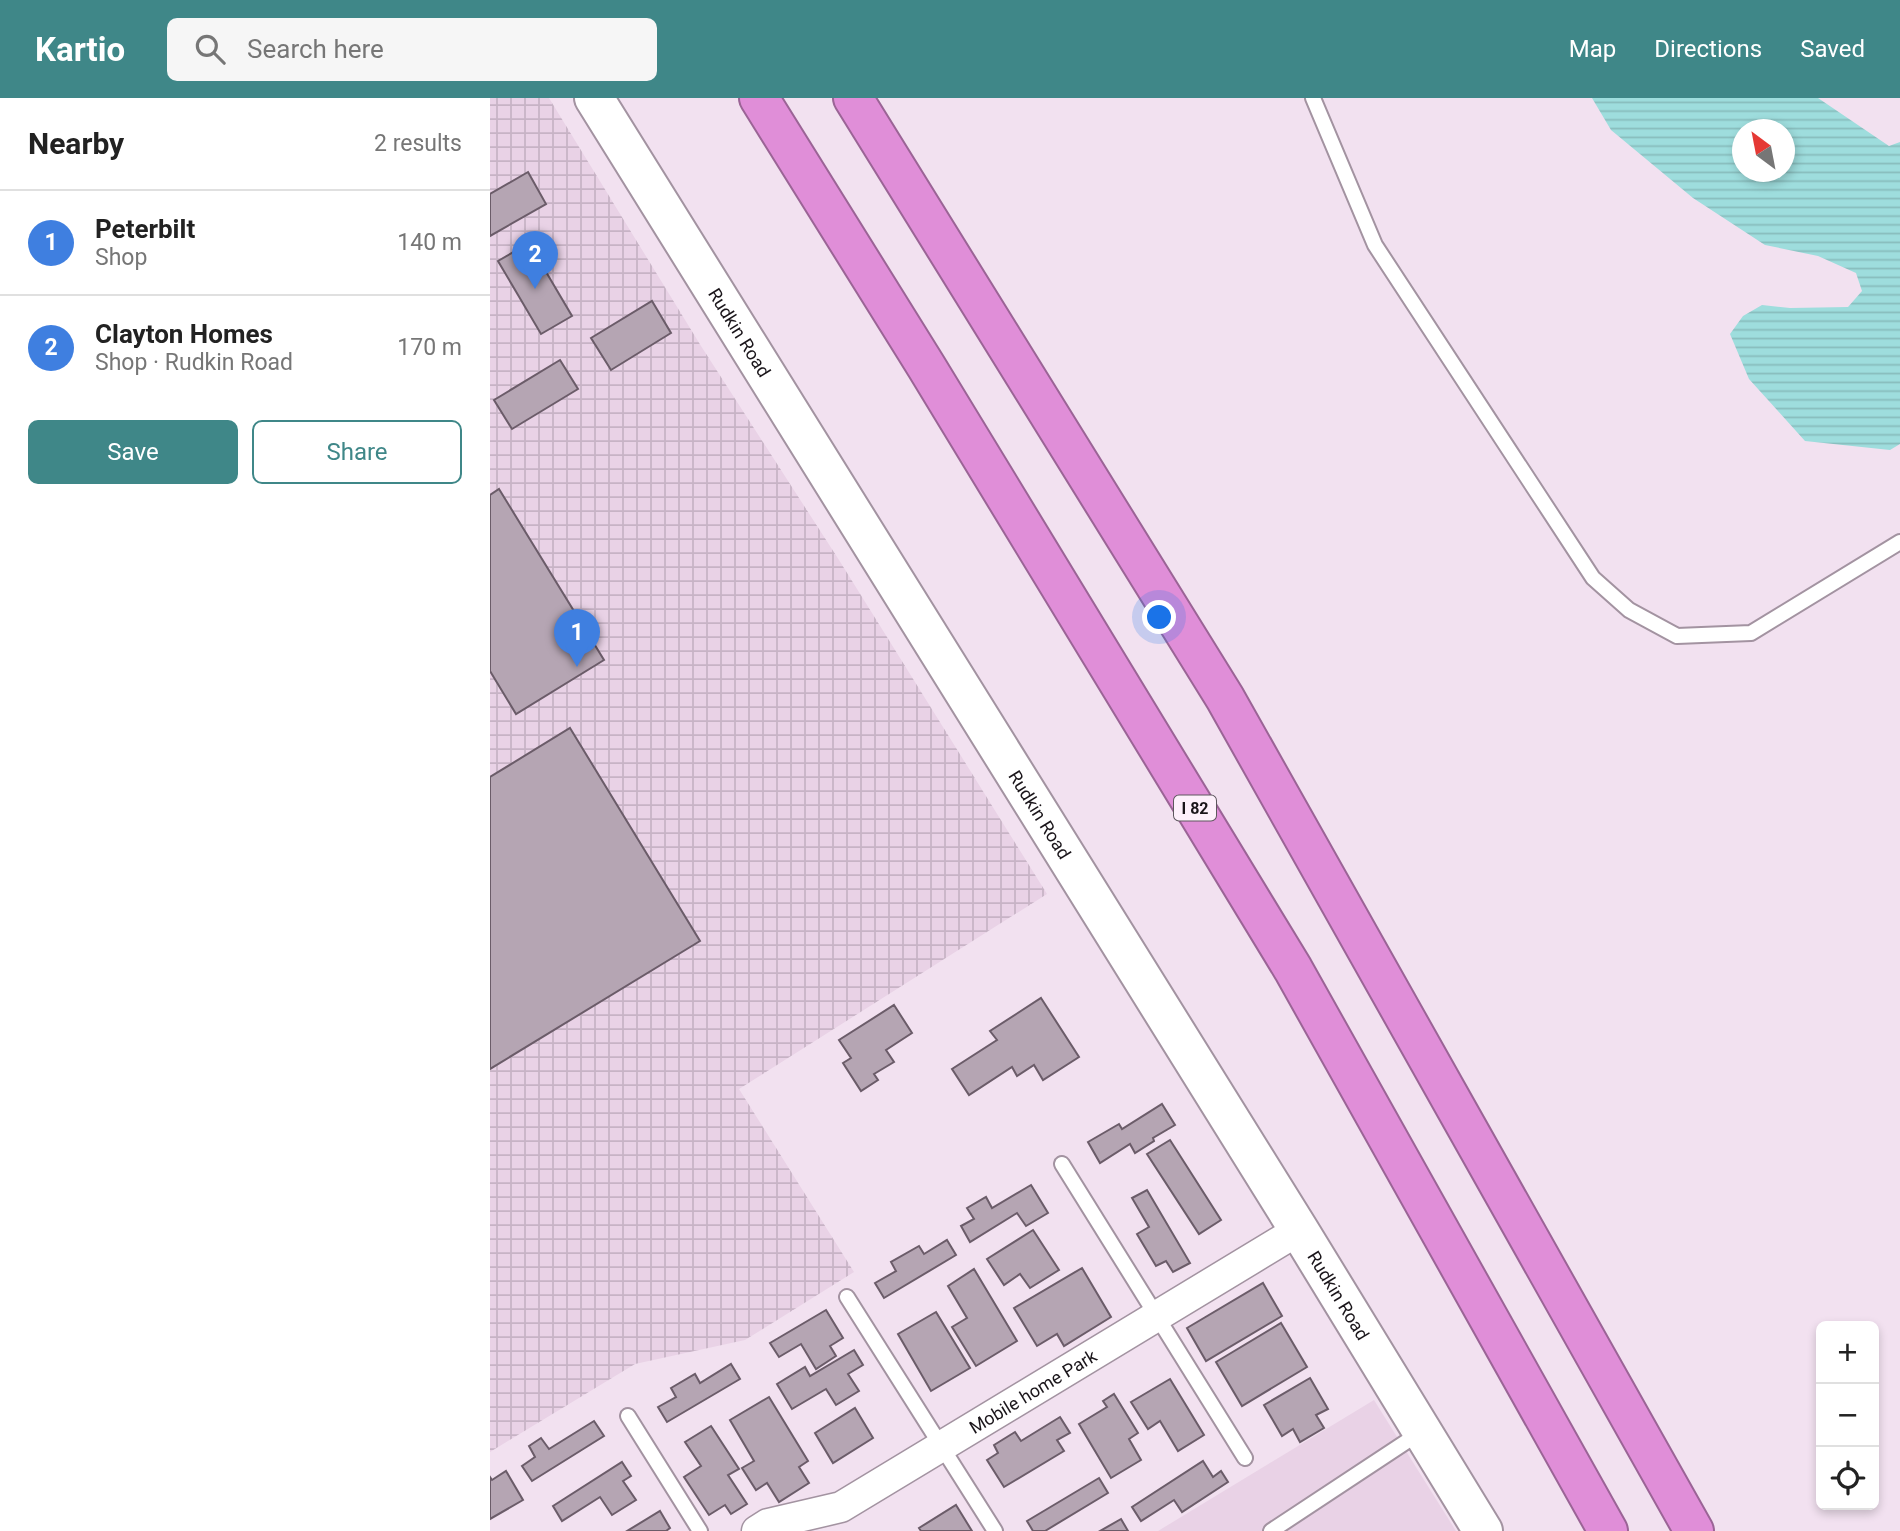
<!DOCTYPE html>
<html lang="en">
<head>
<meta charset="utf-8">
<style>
  :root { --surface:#fff; --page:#f6f6f6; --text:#222; --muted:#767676; --line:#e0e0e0; --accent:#3f8788 }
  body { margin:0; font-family:Roboto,sans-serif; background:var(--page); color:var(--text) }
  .controls { position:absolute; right:21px; bottom:21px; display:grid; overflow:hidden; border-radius:10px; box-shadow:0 4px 10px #0003 }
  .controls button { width:63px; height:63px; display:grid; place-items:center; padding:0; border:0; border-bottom:2px solid var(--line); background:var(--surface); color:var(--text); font:35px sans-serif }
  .compass { position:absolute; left:1242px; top:21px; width:63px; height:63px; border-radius:50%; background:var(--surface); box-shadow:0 4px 10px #0003; rotate:328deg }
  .you { position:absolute; left:670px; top:520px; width:24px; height:24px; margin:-18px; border:5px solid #fff; border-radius:50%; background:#1a73e8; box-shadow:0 0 0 10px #1a73e833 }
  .badge { display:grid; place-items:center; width:46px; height:46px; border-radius:50%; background:var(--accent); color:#fff; font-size:23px; font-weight:700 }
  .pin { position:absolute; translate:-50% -58px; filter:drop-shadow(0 2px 4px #0008) }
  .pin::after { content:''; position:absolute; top:37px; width:24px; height:21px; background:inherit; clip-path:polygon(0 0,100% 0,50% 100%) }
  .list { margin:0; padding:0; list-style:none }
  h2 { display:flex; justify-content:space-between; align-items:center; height:91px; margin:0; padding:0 28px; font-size:30px }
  h2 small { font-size:23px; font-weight:400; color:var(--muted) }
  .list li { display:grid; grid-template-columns:46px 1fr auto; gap:21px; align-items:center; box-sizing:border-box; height:105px; padding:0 28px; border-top:2px solid var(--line) }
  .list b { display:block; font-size:26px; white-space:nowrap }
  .list p { margin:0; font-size:23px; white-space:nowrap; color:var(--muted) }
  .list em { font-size:23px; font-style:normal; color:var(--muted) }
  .actions { display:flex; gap:14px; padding:21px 28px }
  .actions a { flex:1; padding:16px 0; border:2px solid var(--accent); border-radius:10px; text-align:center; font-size:24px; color:var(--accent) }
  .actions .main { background:var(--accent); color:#fff }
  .icon { flex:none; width:38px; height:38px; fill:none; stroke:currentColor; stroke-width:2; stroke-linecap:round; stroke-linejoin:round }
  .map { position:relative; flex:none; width:1410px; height:1433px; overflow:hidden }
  header { display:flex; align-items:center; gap:42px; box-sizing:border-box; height:98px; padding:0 35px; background:var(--accent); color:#fff }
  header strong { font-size:33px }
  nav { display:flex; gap:38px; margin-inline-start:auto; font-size:24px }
  .search { width:490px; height:63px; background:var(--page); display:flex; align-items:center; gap:18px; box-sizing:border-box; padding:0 24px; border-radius:10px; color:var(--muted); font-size:26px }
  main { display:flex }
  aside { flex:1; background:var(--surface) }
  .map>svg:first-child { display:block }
</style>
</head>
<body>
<header>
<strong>Kartio</strong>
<div class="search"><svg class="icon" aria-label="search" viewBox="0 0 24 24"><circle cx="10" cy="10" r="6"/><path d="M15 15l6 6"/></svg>Search here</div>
<nav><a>Map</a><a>Directions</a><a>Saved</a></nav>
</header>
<main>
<aside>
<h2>Nearby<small>2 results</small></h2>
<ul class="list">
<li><span class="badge" style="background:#3f7fe0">1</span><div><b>Peterbilt</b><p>Shop</p></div><em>140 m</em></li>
<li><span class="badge" style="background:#3f7fe0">2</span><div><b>Clayton Homes</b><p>Shop · Rudkin Road</p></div><em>170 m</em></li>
</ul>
<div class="actions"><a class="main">Save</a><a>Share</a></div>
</aside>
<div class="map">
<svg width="1410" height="1433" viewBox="0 0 1410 1433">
  <defs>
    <pattern id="industrial-grid" width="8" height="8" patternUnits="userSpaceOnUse" patternTransform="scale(1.75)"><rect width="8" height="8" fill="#e9d2e6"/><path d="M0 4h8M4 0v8" fill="none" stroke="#c7b3c5"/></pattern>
    <pattern id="water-rules" width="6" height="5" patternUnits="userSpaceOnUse" patternTransform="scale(1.75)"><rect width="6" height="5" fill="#9edddd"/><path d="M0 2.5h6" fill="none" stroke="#88bdbd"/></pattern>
  </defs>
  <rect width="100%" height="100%" fill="#f2e1f0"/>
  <!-- built -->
  <polygon fill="#e9d2e6" points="884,1302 966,1433 668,1433"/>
  <!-- industrial -->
  <polygon fill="url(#industrial-grid)" points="0,0 59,0 211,248 349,462 557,796 249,991 364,1174 255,1242 145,1266 0,1354"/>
  <!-- water -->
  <path fill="url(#water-rules)" fill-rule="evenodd" d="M1102,0H1328L1399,48L1410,44V346L1400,352L1315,343L1259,281L1240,236L1253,218L1272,207L1300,210L1358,209L1372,193L1366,175L1328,158L1275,147L1203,100L1121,32ZM1252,32H1294V74H1252Z"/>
  <!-- building -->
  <g fill="#b5a5b3" stroke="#6b5c69" stroke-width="2">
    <polygon points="38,74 56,106 0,138 0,96"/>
    <polygon points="39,145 82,218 51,236 8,163"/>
    <polygon points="162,203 181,235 121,272 101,240"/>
    <polygon points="70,262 88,291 22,331 4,302"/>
    <polygon points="9,391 114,562 26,616 0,573 0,397"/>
    <polygon points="80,630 210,843 0,971 0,679"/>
    <polygon points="551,900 589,959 553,982 544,967 527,978 522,969 479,997 462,971 507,942 500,933"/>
    <polygon points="404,907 422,935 396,952 404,964 384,976 388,982 371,993 353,965 361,960 349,942"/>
    <polygon points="672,1006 685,1027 663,1040 664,1043 645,1055 640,1046 610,1065 598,1044 629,1026 632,1031"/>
    <polygon points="680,1042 731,1122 709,1136 657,1056"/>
    <polygon points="541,1087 558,1115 536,1128 527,1115 480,1144 471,1128 484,1121 477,1110 496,1099 502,1110"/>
    <polygon points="657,1092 700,1165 683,1174 676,1163 666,1168 647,1136 659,1129 642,1100"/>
    <polygon points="543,1132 569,1172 540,1190 530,1176 514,1187 497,1161"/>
    <polygon points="457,1142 466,1157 394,1200 385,1185 406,1173 401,1164 429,1148 434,1156"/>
    <polygon points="592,1170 621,1219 574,1248 567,1236 547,1248 524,1210"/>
    <polygon points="484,1171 527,1243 486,1268 462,1229 477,1220 458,1188"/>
    <polygon points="773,1185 792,1218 716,1263 697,1230"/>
    <polygon points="336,1212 353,1240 340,1248 346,1258 326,1271 311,1246 289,1259 280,1245"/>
    <polygon points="446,1214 480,1270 441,1293 408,1236"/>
    <polygon points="791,1225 817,1269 752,1308 726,1264"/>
    <polygon points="364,1252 373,1267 358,1276 369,1293 346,1307 336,1291 302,1311 287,1286 315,1269 320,1278"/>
    <polygon points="241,1266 250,1281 177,1324 168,1309 186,1299 181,1290 205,1276 210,1285"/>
    <polygon points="820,1280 838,1311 826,1317 834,1330 810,1344 803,1331 792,1338 774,1307"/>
    <polygon points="680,1281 714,1337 688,1353 670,1323 658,1331 641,1304"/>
    <polygon points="624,1296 648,1335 639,1341 651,1362 621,1380 589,1326 617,1309 613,1303"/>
    <polygon points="279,1299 318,1363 309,1369 319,1385 289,1404 277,1385 266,1392 252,1370 264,1363 240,1322"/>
    <polygon points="365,1310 383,1340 343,1365 325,1335"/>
    <polygon points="570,1319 580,1335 567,1342 574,1353 514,1389 497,1362 508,1355 504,1347 525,1334 531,1343"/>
    <polygon points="104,1323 114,1338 42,1383 32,1368 45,1359 39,1348 51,1340 59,1351"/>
    <polygon points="221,1328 249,1371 238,1377 257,1406 241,1416 235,1407 219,1417 194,1379 211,1368 195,1344"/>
    <polygon points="713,1363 723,1379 731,1373 738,1384 692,1414 684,1402 651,1423 642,1409"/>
    <polygon points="132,1364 141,1378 133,1383 146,1402 122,1417 110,1399 72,1423 63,1408"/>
    <polygon points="16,1373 33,1402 0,1421 0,1379 2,1382"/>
    <polygon points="609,1380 618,1395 555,1433 543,1433 537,1423"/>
    <polygon points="466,1407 482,1433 431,1433 429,1430"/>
    <polygon points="170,1413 180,1430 176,1433 137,1433"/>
    <polygon points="631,1421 638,1433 610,1433"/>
  </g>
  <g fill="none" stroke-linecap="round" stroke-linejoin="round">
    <!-- lane casing -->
    <g stroke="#a393a1" stroke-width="18">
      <g id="lane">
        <polyline points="823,0 885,147 1103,480 1139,512 1187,538 1261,535 1410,444"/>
        <polyline points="572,1066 755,1360"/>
        <polyline points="357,1199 505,1433"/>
        <polyline points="138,1318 210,1433"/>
        <polyline points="781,1433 931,1334"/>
      </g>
    </g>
    <!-- street casing -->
    <g stroke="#a393a1" stroke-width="33">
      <g id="street">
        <path id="s1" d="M267,1433L278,1426L351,1409L809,1132"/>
      </g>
    </g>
    <!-- secondary casing -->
    <g stroke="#a393a1" stroke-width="42">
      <g id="secondary">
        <path id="s2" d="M104,0L809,1132L993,1433"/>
      </g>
    </g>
    <!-- highway casing -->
    <g stroke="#9b6496" stroke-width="42">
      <g id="highway">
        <polyline points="269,0 436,268 803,871 1118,1433"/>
        <polyline points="363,0 735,600 1204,1433"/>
      </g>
    </g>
    <!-- lane -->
    <use href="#lane" stroke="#fff" stroke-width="14"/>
    <!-- street -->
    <use href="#street" stroke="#fff" stroke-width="30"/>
    <!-- secondary -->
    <use href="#secondary" stroke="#fff" stroke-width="38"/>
    <!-- highway -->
    <use href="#highway" stroke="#e08ed8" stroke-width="38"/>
  </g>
  <g text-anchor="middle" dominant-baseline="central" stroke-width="5" stroke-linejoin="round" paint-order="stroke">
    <!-- shield labels -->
    <rect fill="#fdf0fb" stroke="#5e575e" stroke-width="2" x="684" y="697.5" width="42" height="25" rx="5"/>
    <g font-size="16" font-weight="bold" fill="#1a151a">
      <text x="705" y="710">I 82</text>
    </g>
    <!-- street labels -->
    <g font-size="18" fill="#1a151a" stroke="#fdf0fb">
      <text stroke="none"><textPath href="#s2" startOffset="276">Rudkin Road</textPath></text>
      <text stroke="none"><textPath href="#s2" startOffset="844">Rudkin Road</textPath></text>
      <text stroke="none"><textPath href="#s2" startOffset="1410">Rudkin Road</textPath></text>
      <text stroke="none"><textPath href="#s1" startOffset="312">Mobile home Park</textPath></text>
    </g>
  </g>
</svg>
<div class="controls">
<button>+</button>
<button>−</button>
<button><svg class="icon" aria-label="locate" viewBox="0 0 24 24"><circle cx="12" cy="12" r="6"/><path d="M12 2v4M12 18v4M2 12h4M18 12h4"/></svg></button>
</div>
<svg class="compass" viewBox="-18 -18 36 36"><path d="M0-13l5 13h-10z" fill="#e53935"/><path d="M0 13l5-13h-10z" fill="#767676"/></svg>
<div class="you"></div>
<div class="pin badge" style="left:87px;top:569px;background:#3f7fe0">1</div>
<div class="pin badge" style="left:45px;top:191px;background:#3f7fe0">2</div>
</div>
</main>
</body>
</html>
